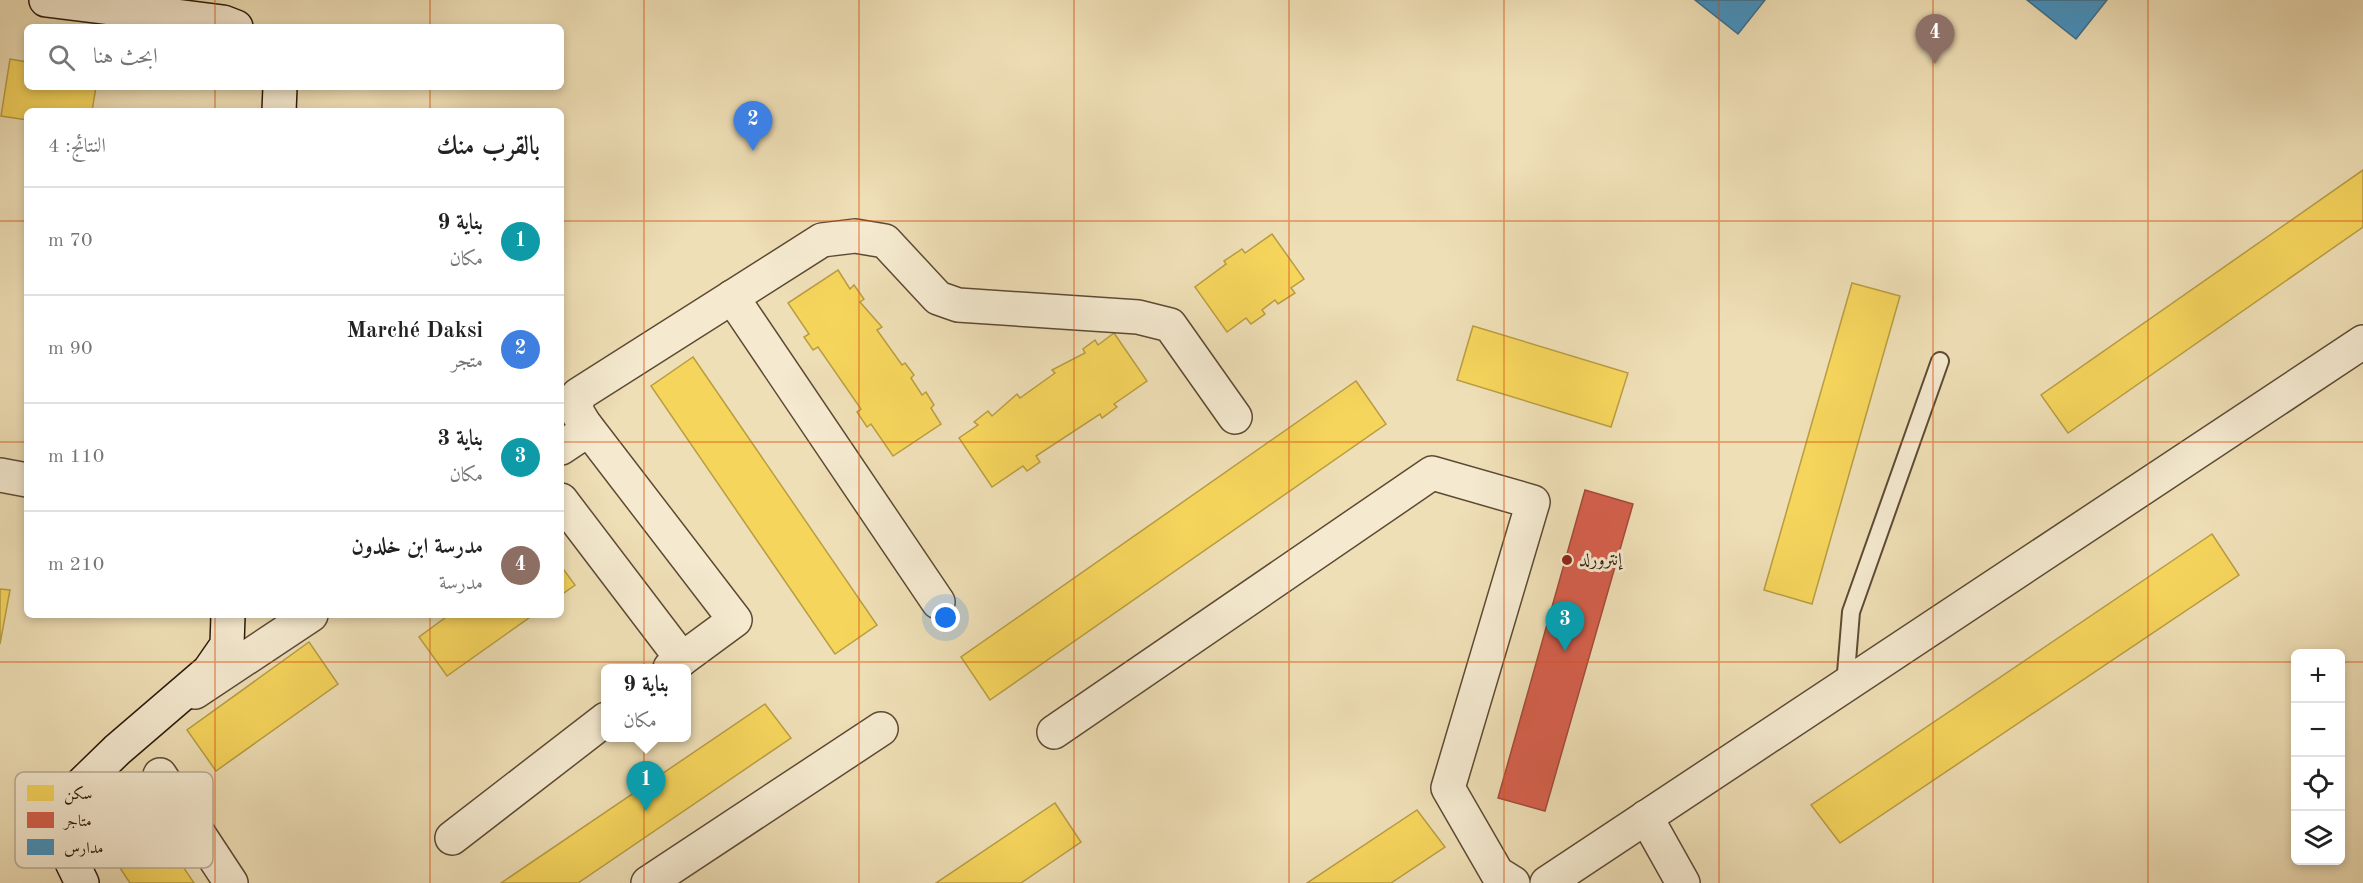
<!DOCTYPE html>
<html lang="ar">
<head>
<meta charset="utf-8">
<style>
  :root { --surface:#fff; --page:#f6f6f6; --text:#222; --muted:#767676; --line:#e0e0e0; --accent:#8f2418 }
  body { margin:0; font-family:"Old Standard TT",Amiri,serif; background:var(--page); color:var(--text); direction:rtl }
  .controls { position:absolute; right:18px; bottom:18px; display:grid; overflow:hidden; border-radius:9px; box-shadow:0 3px 9px #0003 }
  .controls button { width:54px; height:54px; display:grid; place-items:center; padding:0; border:0; border-bottom:2px solid var(--line); background:var(--surface); color:var(--text); font:30px sans-serif }
  .you { position:absolute; left:946px; top:618px; width:21px; height:21px; margin:-15px; border:4px solid #fff; border-radius:50%; background:#1a73e8; box-shadow:0 0 0 9px #1a73e833 }
  .badge { display:grid; place-items:center; width:39px; height:39px; border-radius:50%; background:var(--accent); color:#fff; font-size:20px; font-weight:700 }
  .pin { position:absolute; translate:-50% -50px; filter:drop-shadow(0 2px 3px #0008) }
  .pin::after { content:''; position:absolute; top:32px; width:21px; height:18px; background:inherit; clip-path:polygon(0 0,100% 0,50% 100%) }
  .popup { position:absolute; left:601px; top:664px; width:90px; height:78px; box-sizing:border-box; display:grid; place-content:center; border-radius:9px; background:var(--surface); filter:drop-shadow(0 2px 4px #0005); font-size:20px; white-space:nowrap; color:var(--muted) }
  .popup b { font-size:22px; color:var(--text) }
  .popup::after { content:''; position:absolute; left:50%; top:100%; margin-left:-12px; border:12px solid transparent; border-top-color:var(--surface) }
  .list { margin:0; padding:0; list-style:none }
  h2 { display:flex; justify-content:space-between; align-items:center; height:78px; margin:0; padding:0 24px; font-size:26px }
  h2 small { font-size:20px; font-weight:400; color:var(--muted) }
  .list li { display:grid; grid-template-columns:39px 1fr auto; gap:18px; align-items:center; box-sizing:border-box; height:108px; padding:0 24px; border-top:2px solid var(--line) }
  .list b { display:block; font-size:22px; white-space:nowrap }
  .list p { margin:0; font-size:20px; white-space:nowrap; color:var(--muted) }
  .list em { font-size:20px; font-style:normal; color:var(--muted) }
  .icon { flex:none; width:33px; height:33px; fill:none; stroke:currentColor; stroke-width:2; stroke-linecap:round; stroke-linejoin:round }
  .map { position:relative; flex:none; width:2363px; height:883px; overflow:hidden; direction:ltr }
  .search { position:absolute; background:var(--surface); box-shadow:0 3px 9px #0003; left:24px; top:24px; width:540px; height:66px; display:flex; align-items:center; gap:15px; box-sizing:border-box; padding:0 21px; border-radius:9px; color:var(--muted); font-size:22px }
  .panel { position:absolute; background:var(--surface); box-shadow:0 3px 9px #0003; left:24px; top:108px; width:540px; height:510px; border-radius:9px; direction:rtl }
  .map>svg:first-child { display:block }
</style>
</head>
<body>
<div class="map">
<svg width="2363" height="883" viewBox="0 0 2363 883">
  <rect width="100%" height="100%" fill="#efdfb6"/>
  <filter id="stains"><feTurbulence type="fractalNoise" baseFrequency=".00333" numOctaves="4"/><feColorMatrix values="0 0 0 0 .2 0 0 0 0 .09 0 0 0 0 .02 0 0 0 .5 -.17"/></filter>
  <radialGradient id="worn" r=".72"><stop offset=".6" stop-color="#630" stop-opacity="0"/><stop offset="1" stop-color="#630" stop-opacity=".3"/></radialGradient>
  <!-- homes -->
  <g fill="#f6d55c" stroke="#b99d43" stroke-width="1.5">
    <polygon points="10,59 27,62 27,87 96,87 92,111 27,111 27,120 1,116"/>
    <polygon points="2363,170 2363,227 2068,433 2041,395"/>
    <polygon points="1272,234 1304,279 1291,288 1295,293 1278,304 1275,300 1262,310 1265,314 1251,324 1246,318 1227,332 1195,287 1226,264 1224,261 1242,249 1245,253"/>
    <polygon points="838,270 850,289 854,285 864,299 860,302 882,327 877,330 902,365 905,363 914,375 911,378 922,395 926,392 934,405 931,408 941,424 893,456 871,424 867,427 857,412 861,409 818,347 813,350 804,337 809,334 788,303"/>
    <polygon points="1852,283 1900,296 1812,604 1764,590"/>
    <polygon points="1473,326 1628,373 1611,427 1457,380"/>
    <polygon points="1114,333 1147,381 1114,404 1117,407 1102,418 1100,414 1036,456 1040,462 1027,471 1023,466 992,487 959,438 978,425 974,422 988,411 992,416 1017,394 1020,398 1055,373 1052,370 1085,353 1083,349 1095,340 1098,345"/>
    <polygon points="693,357 877,625 835,654 651,386"/>
    <polygon points="1356,381 1386,424 990,700 961,657"/>
    <polygon points="2212,534 2239,575 1840,843 1811,805"/>
    <polygon points="561,566 575,585 561,595"/>
    <polygon points="0,589 10,590 0,644"/>
    <polygon points="449,615 533,615 447,676 419,637"/>
    <polygon points="309,642 338,684 216,771 187,730"/>
    <polygon points="765,704 791,738 578,883 501,883"/>
    <polygon points="134,794 194,883 130,883 90,823"/>
    <polygon points="1055,803 1081,842 1021,883 936,883"/>
    <polygon points="1417,810 1445,847 1391,883 1307,883"/>
  </g>
  <!-- shops -->
  <polygon fill="#d6604d" stroke="#a34b39" stroke-width="1.5" points="1585,490 1633,504 1545,811 1498,798"/>
  <!-- schools -->
  <g fill="#4393c3" stroke="#3c6e8b" stroke-width="1.5">
    <polygon points="1695,0 1765,0 1738,34"/>
    <polygon points="2027,0 2107,0 2076,39"/>
  </g>
  <g fill="none" stroke-linecap="round" stroke-linejoin="round">
    <!-- service casing -->
    <g stroke="#5d4a34" stroke-width="20">
      <polyline id="service" points="1845,685 1851,612 1940,361"/>
    </g>
    <!-- minor casing -->
    <g stroke="#5d4a34" stroke-width="36">
      <g id="minor">
        <polyline points="732,297 938,602"/>
        <polyline points="586,426 735,620 682,659"/>
        <polyline points="561,448 588,430 576,410 578,395 822,240 855,236 885,241 938,298 958,305 1138,317 1170,325 1235,417"/>
        <polyline points="0,475 27,480"/>
        <polyline points="561,500 682,659 670,668"/>
        <polyline points="195,692 311,615"/>
        <polyline points="1054,732 1432,473 1533,502 1448,788 1497,873 1513,883"/>
        <polyline points="160,775 231,883"/>
        <polyline points="1646,817 1683,883"/>
        <polyline points="452,838 606,719"/>
        <polyline points="648,883 881,729"/>
        <polyline points="1547,883 2363,342"/>
      </g>
    </g>
    <!-- secondary casing -->
    <g stroke="#2c1909" stroke-width="36">
      <g id="secondary">
        <polyline points="46,0 223,22 236,27"/>
        <polyline points="279,111 280,87"/>
        <polyline points="82,883 68,854 72,824 81,785 117,750 209,671 227,645 228,615"/>
      </g>
    </g>
    <!-- service -->
    <use href="#service" stroke="#f5ead0" stroke-width="16"/>
    <!-- minor -->
    <use href="#minor" stroke="#f5ead0" stroke-width="33"/>
    <!-- secondary -->
    <use href="#secondary" stroke="#f5ead0" stroke-width="33"/>
  </g>
  <!-- grid -->
  <path fill="none" stroke="#d5530c" stroke-width="1.5" stroke-opacity="0.55" d="M215,0V27M430,0V27M644,0V883M859,0V883M1074,0V883M1289,0V883M1504,0V883M1719,0V883M1933,0V883M2148,0V883M215,87V111M430,87V111M0,221H27M561,221H2363M0,442H27M561,442H2363M215,615V883M430,615V883M0,662H2296M2340,662H2363"/>
  <!-- markers -->
  <circle fill="#8f2418" stroke="#f5ead0" stroke-width="2" cx="1567" cy="560" r="6"/>
  <g text-anchor="middle" dominant-baseline="central" stroke-width="6" stroke-linejoin="round" paint-order="stroke">
    <!-- poi labels -->
    <g font-size="18" fill="#2c1909" stroke="#f5ead0" text-anchor="start">
      <text x="1579" y="560">إنترورلد</text>
    </g>
  </g>
  <!-- legend -->
  <rect x="15" y="772" width="198" height="96" rx="9" fill="#f5ead0" stroke="#b9ab94" stroke-width="1.5"/>
  <rect x="27" y="785" width="27" height="16" fill="#f6d55c"/>
  <rect x="27" y="812" width="27" height="16" fill="#d6604d"/>
  <rect x="27" y="839" width="27" height="16" fill="#4393c3"/>
  <g font-size="16" fill="#2c1909">
    <text x="64" y="799">سكن</text>
    <text x="64" y="826">متاجر</text>
    <text x="64" y="853">مدارس</text>
  </g>
  <rect width="100%" height="100%" filter="url(#stains)"/>
  <rect width="100%" height="100%" fill="url(#worn)"/>
</svg>
<div class="controls">
<button>+</button>
<button>−</button>
<button><svg class="icon" aria-label="locate" viewBox="0 0 24 24"><circle cx="12" cy="12" r="6"/><path d="M12 2v4M12 18v4M2 12h4M18 12h4"/></svg></button>
<button><svg class="icon" aria-label="layers" viewBox="0 0 24 24"><path d="M12 4l9 5-9 5-9-5zM3 14l9 5 9-5"/></svg></button>
</div>
<div class="you"></div>
<div class="pin badge" style="left:646px;top:811px;background:#0f9aa8">1</div>
<div class="popup"><b>بناية 9</b>مكان</div>
<div class="pin badge" style="left:753px;top:151px;background:#3f7fe0">2</div>
<div class="pin badge" style="left:1565px;top:651px;background:#0f9aa8">3</div>
<div class="pin badge" style="left:1935px;top:64px;background:#8d6e63">4</div>
<div class="search"><svg class="icon" aria-label="search" viewBox="0 0 24 24"><circle cx="10" cy="10" r="6"/><path d="M15 15l6 6"/></svg>ابحث هنا</div>
<section class="panel">
<h2>بالقرب منك<small>النتائج: 4</small></h2>
<ul class="list">
<li><span class="badge" style="background:#0f9aa8">1</span><div><b>بناية 9</b><p>مكان</p></div><em>70 m</em></li>
<li><span class="badge" style="background:#3f7fe0">2</span><div><b>Marché Daksi</b><p>متجر</p></div><em>90 m</em></li>
<li><span class="badge" style="background:#0f9aa8">3</span><div><b>بناية 3</b><p>مكان</p></div><em>110 m</em></li>
<li><span class="badge" style="background:#8d6e63">4</span><div><b>مدرسة ابن خلدون</b><p>مدرسة</p></div><em>210 m</em></li>
</ul>
</section>
</div>
</body>
</html>
